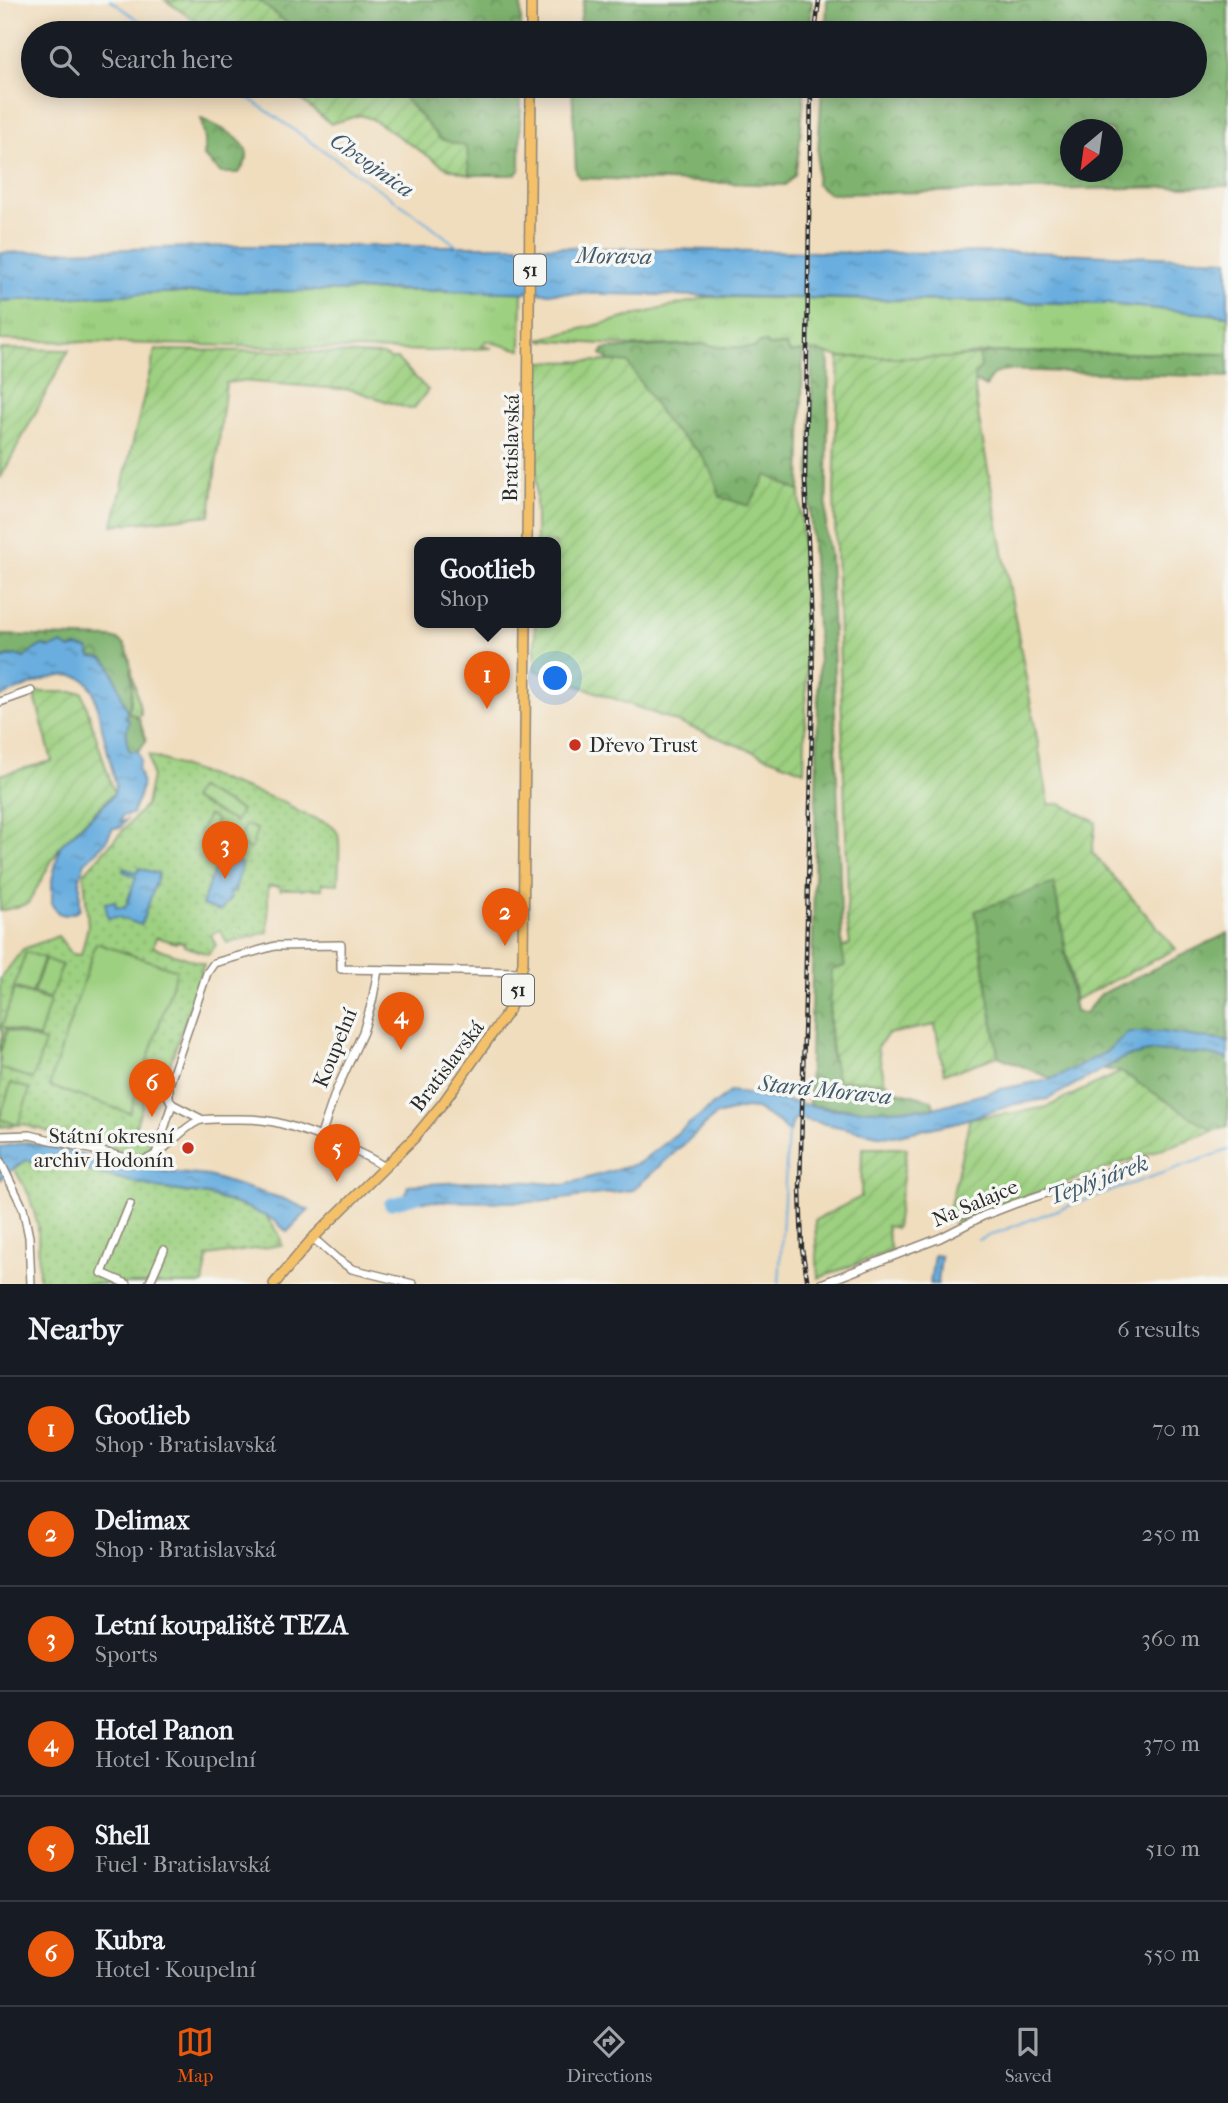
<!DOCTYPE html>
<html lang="en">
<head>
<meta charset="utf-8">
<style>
  :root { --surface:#171b24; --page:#20242c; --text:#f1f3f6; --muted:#9ea1a6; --line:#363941; --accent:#ea580c }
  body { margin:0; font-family:"IM FELL French Canon",serif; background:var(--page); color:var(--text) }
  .compass { position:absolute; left:1060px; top:119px; width:63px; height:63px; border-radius:50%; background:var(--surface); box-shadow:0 4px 18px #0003; rotate:209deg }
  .you { position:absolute; left:556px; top:679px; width:24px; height:24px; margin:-18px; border:5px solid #fff; border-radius:50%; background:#1a73e8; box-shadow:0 0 0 10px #1a73e833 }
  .badge { display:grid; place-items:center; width:46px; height:46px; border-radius:50%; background:var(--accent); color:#fff; font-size:23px; font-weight:700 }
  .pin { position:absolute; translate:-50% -58px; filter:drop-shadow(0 2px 4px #0008) }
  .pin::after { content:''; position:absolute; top:37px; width:24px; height:21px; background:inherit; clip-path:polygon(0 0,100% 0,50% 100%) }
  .popup { position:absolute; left:414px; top:537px; width:147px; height:91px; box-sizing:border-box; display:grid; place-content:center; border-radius:14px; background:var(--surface); filter:drop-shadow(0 2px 5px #0005); font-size:23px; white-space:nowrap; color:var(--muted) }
  .popup b { font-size:26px; color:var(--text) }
  .popup::after { content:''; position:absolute; left:50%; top:100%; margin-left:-14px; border:14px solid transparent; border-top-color:var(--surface) }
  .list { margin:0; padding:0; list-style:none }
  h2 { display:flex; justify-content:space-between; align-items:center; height:91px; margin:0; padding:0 28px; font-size:30px }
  h2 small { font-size:23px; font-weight:400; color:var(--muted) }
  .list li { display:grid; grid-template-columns:46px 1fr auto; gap:21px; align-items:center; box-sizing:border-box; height:105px; padding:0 28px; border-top:2px solid var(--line) }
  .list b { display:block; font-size:26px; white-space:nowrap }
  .list p { margin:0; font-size:23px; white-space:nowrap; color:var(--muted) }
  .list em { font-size:23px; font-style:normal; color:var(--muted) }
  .icon { flex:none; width:38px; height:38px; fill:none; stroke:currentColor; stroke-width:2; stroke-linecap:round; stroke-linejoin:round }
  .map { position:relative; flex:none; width:1228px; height:1284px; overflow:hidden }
  .search { position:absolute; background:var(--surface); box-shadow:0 4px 18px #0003; left:21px; right:21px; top:21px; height:77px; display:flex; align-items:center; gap:18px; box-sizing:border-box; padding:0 24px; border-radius:38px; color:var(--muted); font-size:26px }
  .sheet { height:721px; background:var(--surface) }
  nav { display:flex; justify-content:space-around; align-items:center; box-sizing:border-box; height:98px; border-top:2px solid var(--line); background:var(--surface); font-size:19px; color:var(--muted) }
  nav a { display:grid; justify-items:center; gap:4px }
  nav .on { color:var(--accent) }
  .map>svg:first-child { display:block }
</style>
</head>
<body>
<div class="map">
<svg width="1228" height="1284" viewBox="0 0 1228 1284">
  <defs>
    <pattern id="grass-tufts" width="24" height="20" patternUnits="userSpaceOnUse" patternTransform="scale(1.75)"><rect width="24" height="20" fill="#9dd080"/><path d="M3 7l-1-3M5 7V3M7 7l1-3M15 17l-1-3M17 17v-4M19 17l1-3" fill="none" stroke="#87b36f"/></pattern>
    <pattern id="forest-crowns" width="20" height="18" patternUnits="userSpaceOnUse" patternTransform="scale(1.75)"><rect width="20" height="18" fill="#7eb26e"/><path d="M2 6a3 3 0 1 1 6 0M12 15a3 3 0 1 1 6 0" fill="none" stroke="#67915b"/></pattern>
    <pattern id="park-dots" width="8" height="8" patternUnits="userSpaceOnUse" patternTransform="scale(1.75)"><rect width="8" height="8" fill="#9dd080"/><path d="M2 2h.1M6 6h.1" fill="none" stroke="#87b36f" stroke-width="1.8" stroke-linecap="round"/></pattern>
    <pattern id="garden-furrows" width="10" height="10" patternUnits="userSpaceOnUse" patternTransform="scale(1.75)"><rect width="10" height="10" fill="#9dd080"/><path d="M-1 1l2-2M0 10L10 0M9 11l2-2" fill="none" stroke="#87b36f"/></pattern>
    <pattern id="water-ripples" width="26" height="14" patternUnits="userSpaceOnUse" patternTransform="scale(1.75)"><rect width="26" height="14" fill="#69aedf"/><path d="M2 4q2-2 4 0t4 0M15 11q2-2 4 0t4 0" fill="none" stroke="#578eb5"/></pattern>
  </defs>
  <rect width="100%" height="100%" fill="#f6f6f2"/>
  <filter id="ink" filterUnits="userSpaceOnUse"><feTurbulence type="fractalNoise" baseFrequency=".0143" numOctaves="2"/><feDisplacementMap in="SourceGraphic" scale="14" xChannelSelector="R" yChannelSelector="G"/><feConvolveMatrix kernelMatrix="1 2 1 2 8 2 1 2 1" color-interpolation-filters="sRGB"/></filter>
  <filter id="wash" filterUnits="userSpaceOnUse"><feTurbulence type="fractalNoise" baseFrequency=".00686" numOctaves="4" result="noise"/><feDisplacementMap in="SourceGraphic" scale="28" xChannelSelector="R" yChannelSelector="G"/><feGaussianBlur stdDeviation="1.57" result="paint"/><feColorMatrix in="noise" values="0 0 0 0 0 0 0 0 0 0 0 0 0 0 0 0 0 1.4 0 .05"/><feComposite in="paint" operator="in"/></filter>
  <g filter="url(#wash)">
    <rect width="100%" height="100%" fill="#f0ddbe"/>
    <!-- grass -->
    <g fill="url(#grass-tufts)" stroke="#647e56" stroke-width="2">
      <polygon points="335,290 522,292 521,350 486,341 482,346 492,348 434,351 0,340 0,301 157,293"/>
      <polygon points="708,297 1108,304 1228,316 1228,354 989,352 949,358 840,357 811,350 790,353 786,345 755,348 718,347 704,344 635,346 537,340"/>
      <polygon points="131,667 141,714 137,716 127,711 131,705"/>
    </g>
    <!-- forest -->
    <g fill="url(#forest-crowns)" stroke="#546e4c" stroke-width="2" fill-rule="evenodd">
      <polygon points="258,0 521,0 521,33 299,33"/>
      <polygon points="584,0 812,0 810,33 578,33"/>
      <path d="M827,0H1228V186L830,194L816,184L822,86H1195V33H826ZM1070,130H1112V172H1070Z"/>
      <polygon points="391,86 521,86 520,169 516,174 510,175 469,175 466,147 440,139 401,94"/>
      <polygon points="572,86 805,86 799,151 795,175 785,185 580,178 576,172"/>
      <path d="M201,119C215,125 249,139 247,157C246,163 242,168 239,173H221L204,156L205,140Z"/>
      <polygon points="765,342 768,346 786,345 790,353 803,351 800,492 767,475 749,506 720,497 713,475 700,453 668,425 628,363 610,361 601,354 604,349 704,344 718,347 755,348 757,344"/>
      <path d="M811,350L828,354L829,367L826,533L830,556L833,640L842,947L846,966L832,970L829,1021L832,1060L854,1080L885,1082L900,1092L932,1100L934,1108C892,1110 850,1112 809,1105L819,662L809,492L812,397Z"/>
      <polygon points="989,352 1228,354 1228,377 1005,370 992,375 986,387 974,381 974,376 981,366 979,355"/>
      <path d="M0,635L112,638C118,640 123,641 126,648C132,660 135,700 127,711L139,718L146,741L138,751H130C125,743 126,731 129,721L125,717L127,711L109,664L102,658L91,657L77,647C68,649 52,650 43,645L29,653L24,658L11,655L0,659Z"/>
      <polygon points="1054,882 1075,1012 1085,1013 1101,994 1228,933 1228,1043 1162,1032 1129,1032 1105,1053 1052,1079 998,1056 975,911"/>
      <polygon points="1153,1051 1205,1054 1228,1059 1228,1126 1213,1131 1121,1072 1105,1069 1125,1057"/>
    </g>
    <!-- park -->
    <g fill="url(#park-dots)" stroke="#647e56" stroke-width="2">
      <path d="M149,755L287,803C298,817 333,819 338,834C341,844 338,872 338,884L322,883V889H281V891L279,886H268V932L227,943L220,930L211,935L216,945L208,954L184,946V943L177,941L176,943L156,937L153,947L204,964L164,1082L158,1080L153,1094L147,1092L133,1134L152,1140L146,1152L137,1154L58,1135L37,1128L36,1129L24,1124L0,1127V1042L3,1032L0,1028V979L23,949L58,936L72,954L81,955L88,926L84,873L146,805L152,776Z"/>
      <polygon points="27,1160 69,1166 157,1188 207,1195 243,1206 264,1214 279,1234 282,1245 208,1256 203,1284 39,1284 38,1226 29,1195 14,1168"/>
    </g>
    <!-- garden -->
    <g fill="url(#garden-furrows)" stroke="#647e56" stroke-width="2">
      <polygon points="165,0 258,0 299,33 213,33"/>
      <polygon points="284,86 391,86 401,94 440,139 467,147 469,175 445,167 372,119 360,115 331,124"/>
      <polygon points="0,349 69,350 0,479"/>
      <polygon points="155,350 283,351 384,355 390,359 397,359 428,390 414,408 409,409 353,390 240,381 226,383 210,515 113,525"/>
      <path d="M979,355L981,366L974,376V381L979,420L1049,804H1061L1096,822L1092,852L1176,949L1075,1000L1054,883L975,911L998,1056L958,1070L944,1073L935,1025L888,1034L877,1047L885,1082L838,1080C827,1043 830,1007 832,970L845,966L842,948L850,944L846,917L848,893L834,492L839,357L949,358Z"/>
      <polygon points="610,361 628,363 668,425 700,453 713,475 720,497 749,506 767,475 800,492 807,662 804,771 651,712 535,670 535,623 555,623 555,543 536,543 536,362"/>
      <polygon points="34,692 82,692 114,793 60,846 28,904 0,911 0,775 52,761"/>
      <polygon points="1121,1072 1213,1131 958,1221 947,1219 970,1118 1014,1113 1047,1107"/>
      <polygon points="862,1148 907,1148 896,1228 886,1226 891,1251 818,1278 815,1220 861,1197"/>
    </g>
    <!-- pitch -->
    <g fill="#9dd080" stroke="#647e56" stroke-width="2">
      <polygon points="198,788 241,810 235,822 192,799"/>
      <polygon points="208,815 217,820 208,839 199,834"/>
      <polygon points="245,825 257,829 251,849 239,845"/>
      <polygon points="96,943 177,970 130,1113 49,1086"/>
      <polygon points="26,952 44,958 32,993 14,987"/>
      <polygon points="45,959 62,965 50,999 33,993"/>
      <polygon points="14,989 50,1001 39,1038 2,1027"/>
      <polygon points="7,1030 45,1042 33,1079 0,1068 0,1053"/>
      <polygon points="11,1083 30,1089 18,1125 0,1119"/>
    </g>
    <!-- water -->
    <g fill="url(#water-ripples)" stroke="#4a6c85" stroke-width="2">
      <polygon points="227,246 513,246 864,253 1036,252 1228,260 1228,316 1108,304 397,290 157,293 0,301 0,253"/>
      <path d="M62,644L70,649L77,647L88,649L91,657L102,658L109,664L114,675L127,711L125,717L129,721C126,730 125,743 130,751H138L141,760L138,769C146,785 138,799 132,814L122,816L120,822L126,820L120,828H113L105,843L85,862L80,877V908L76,912L65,915L58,913L52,905V880L60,846L109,800L114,793L116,786L94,694C92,689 90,684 85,680C64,666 22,689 0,697V659L16,655L24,658L29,653L43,645L49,648Z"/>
      <path d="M227,854L242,864L235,891L229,892L231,898L220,911L202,905C208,887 212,866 227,854Z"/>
      <polygon points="124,868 137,873 139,868 159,874 141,925 118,917 108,918 105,903 115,901 116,907 125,908 136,877 123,871"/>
      <polygon points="1129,1032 1162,1032 1225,1041 1228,1043 1228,1059 1205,1054 1153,1051 1125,1057 1048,1099 1015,1104 958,1122 894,1136 878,1135 797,1118 793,1121 790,1131 788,1131 785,1130 780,1123 756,1109 745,1108 716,1115 633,1190 538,1202 404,1201 408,1185 507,1180 564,1185 639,1163 731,1091 830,1109 890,1110 934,1108 1001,1089 1052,1079 1105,1053"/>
      <polygon points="27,1142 131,1165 168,1172 208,1176 284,1199 309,1210 287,1232 274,1220 243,1206 207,1195 157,1188 69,1166 27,1160 14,1168 0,1180 0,1147"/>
      <polygon points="934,1255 941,1256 938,1284 930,1284"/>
    </g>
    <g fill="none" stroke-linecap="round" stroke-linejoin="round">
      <!-- stream -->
      <g stroke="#69aedf" stroke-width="2">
        <polyline points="110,0 157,33"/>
        <polyline points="231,86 429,224 458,247"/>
        <polyline points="978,1240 1043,1215 1228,1150"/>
        <polyline points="779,1284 788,1131"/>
      </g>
      <!-- river -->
      <polyline stroke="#69aedf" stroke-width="12" points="390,1204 417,1197"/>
    </g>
  </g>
  <g filter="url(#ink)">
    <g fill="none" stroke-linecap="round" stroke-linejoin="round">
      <!-- minor casing -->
      <g stroke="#8e8474" stroke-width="10">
        <g id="minor">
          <polyline points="0,702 31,691"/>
          <polyline points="172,1104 169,1098 169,1085 207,973 214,963 275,946 341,945 341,969 522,972"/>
          <polyline points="172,1104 201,1119"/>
          <path d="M0,1136L30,1135L140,1161C163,1157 177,1131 198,1121C205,1118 216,1119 225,1119C239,1119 254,1118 268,1121C292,1124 366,1153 384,1167"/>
          <polyline points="320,1138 336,1091 363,1032 372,1002 378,970"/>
          <polyline points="156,1154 172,1104"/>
          <polyline points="0,1161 23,1208 29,1237 31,1284"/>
          <polyline points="313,1238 337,1259 352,1269 413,1284"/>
          <polyline points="127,1284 102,1273 130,1204"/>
          <polyline points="149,1284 164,1250"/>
          <polyline points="821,1284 940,1238 983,1216 1014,1204 1144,1160"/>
        </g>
      </g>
      <!-- major casing -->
      <g stroke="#8e8474" stroke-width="12">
        <g id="major">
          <polyline points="531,33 531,0"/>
          <polyline points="527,543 531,86"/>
          <polyline points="274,1284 313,1238 414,1138 443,1103 509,1010 518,989 523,962 526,623"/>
        </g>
      </g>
      <!-- minor -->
      <use href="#minor" stroke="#fff" stroke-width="7"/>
      <!-- major -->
      <use href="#major" stroke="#f4c16a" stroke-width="9"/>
      <!-- rail casing -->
      <g stroke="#2b2b2b" stroke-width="4.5">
        <g id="rail">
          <polyline points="815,33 819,0"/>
          <polyline points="808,1284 802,1249 800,1188 813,694 812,626 805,479 811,86"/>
        </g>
      </g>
      <!-- rail -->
      <use href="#rail" stroke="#f6f6f2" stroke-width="2" stroke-dasharray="5" stroke-linecap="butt"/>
    </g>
  </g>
  <!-- markers -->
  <g fill="#c8321e" stroke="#f6f6f2" stroke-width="2.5">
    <circle cx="575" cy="745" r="7"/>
    <circle cx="188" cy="1148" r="7"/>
  </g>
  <g text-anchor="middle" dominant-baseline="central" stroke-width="7" stroke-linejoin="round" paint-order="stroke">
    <!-- shield labels -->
    <g fill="#f6f6f2" stroke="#686867" stroke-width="2">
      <rect x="514" y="254.5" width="32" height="31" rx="5"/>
      <rect x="502" y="974.5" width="32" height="31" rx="5"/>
    </g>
    <g font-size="19" font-weight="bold" fill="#2b2b2b">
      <text x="530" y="270">51</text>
      <text x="518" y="990">51</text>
    </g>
    <!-- street labels -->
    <g font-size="21" fill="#2b2b2b" stroke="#f6f6f2">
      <text transform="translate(511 448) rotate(-89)">Bratislavská</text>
      <text transform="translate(335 1048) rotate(-68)">Koupelní</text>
      <text transform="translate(447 1066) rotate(-53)">Bratislavská</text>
      <text transform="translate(975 1203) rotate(-23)">Na Salajce</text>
    </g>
    <!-- poi labels -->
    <g font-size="21" fill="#2b2b2b" stroke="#f6f6f2" text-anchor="start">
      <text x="589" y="745">Dřevo Trust</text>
      <text x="174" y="1136" text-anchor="end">Státní okresní<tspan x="174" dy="24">archiv Hodonín</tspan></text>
    </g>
    <!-- water labels -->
    <g font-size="23" font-style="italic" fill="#41596a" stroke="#f6f6f2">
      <text transform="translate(372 165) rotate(35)">Chvojnica</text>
      <text transform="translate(614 256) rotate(1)">Morava</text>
      <text transform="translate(825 1090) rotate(6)">Stará Morava</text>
      <text transform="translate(1098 1180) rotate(-20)">Teplý járek</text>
    </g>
  </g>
</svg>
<svg class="compass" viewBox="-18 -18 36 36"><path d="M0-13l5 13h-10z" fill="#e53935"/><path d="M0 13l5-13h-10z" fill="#9ea1a6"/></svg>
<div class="you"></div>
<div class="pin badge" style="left:487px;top:709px">1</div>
<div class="popup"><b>Gootlieb</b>Shop</div>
<div class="pin badge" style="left:505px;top:946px">2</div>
<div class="pin badge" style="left:225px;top:879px">3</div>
<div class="pin badge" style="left:401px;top:1050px">4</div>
<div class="pin badge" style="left:337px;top:1182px">5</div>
<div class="pin badge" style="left:152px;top:1117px">6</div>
<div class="search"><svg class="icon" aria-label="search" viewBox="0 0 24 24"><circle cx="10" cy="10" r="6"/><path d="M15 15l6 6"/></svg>Search here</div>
</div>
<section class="sheet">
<h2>Nearby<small>6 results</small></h2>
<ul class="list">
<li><span class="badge">1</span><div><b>Gootlieb</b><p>Shop · Bratislavská</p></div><em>70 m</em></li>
<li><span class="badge">2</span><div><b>Delimax</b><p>Shop · Bratislavská</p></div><em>250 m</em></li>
<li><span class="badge">3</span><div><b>Letní koupaliště TEZA</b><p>Sports</p></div><em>360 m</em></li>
<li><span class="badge">4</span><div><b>Hotel Panon</b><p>Hotel · Koupelní</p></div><em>370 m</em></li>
<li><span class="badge">5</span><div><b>Shell</b><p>Fuel · Bratislavská</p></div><em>510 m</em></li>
<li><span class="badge">6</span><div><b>Kubra</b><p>Hotel · Koupelní</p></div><em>550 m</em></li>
</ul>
</section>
<nav>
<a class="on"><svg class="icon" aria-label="map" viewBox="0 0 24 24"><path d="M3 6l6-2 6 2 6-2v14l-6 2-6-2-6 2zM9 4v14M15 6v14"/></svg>Map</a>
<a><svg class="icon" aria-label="directions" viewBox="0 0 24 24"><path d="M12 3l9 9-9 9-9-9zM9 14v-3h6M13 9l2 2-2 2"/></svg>Directions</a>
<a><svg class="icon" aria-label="saved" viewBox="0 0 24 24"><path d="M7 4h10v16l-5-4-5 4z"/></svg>Saved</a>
</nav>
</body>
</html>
